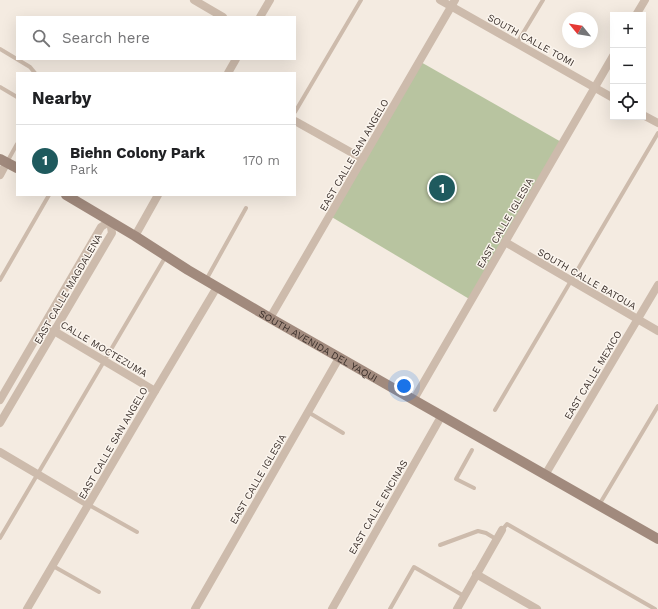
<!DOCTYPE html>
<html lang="en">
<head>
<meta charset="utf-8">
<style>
  :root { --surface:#fff; --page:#f6f6f6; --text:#202124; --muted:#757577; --line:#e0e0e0; --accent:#1f5a5e }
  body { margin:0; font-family:"Work Sans",sans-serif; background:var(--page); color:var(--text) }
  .controls { position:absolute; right:12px; top:12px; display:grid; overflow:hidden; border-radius:0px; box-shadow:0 4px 16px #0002 }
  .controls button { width:36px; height:36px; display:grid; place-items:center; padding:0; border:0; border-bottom:1px solid var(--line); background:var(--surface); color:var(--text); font:20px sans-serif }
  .compass { position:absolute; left:562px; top:12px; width:36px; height:36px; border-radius:50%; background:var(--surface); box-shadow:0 4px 16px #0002; rotate:300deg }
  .you { position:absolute; left:404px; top:386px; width:14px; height:14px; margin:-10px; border:3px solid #fff; border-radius:50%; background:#1a73e8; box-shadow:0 0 0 6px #1a73e833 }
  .badge { display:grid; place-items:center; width:26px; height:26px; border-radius:50%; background:var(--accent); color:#fff; font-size:13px; font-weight:700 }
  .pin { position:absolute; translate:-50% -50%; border:2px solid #fff; box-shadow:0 1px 4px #0006 }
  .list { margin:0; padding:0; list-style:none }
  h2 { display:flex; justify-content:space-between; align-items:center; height:52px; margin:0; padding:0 16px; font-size:17px }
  h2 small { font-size:13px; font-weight:400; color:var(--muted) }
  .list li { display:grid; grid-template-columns:26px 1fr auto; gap:12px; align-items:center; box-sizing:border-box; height:72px; padding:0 16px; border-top:1px solid var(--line) }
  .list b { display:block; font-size:15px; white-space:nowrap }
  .list p { margin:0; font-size:13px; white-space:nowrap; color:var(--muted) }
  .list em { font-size:13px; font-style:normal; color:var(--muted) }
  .icon { flex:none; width:22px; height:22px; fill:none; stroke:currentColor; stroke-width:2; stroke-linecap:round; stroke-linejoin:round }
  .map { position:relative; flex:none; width:658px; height:609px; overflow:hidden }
  .search { position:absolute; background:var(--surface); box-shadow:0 4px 16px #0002; left:16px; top:16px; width:280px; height:44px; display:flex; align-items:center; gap:10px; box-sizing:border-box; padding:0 14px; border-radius:0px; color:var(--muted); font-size:15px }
  .panel { position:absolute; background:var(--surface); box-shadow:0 4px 16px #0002; left:16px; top:72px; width:280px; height:124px; border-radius:0px }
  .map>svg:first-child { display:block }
</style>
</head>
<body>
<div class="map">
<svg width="658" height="609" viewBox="0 0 658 609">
  <rect width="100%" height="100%" fill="#f4ebe1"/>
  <!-- green -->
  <polygon fill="#b8c4a0" points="419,61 563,143 471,300 330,216"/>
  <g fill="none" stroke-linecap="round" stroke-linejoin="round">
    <!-- lane -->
    <g stroke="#cdbbac" stroke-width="4">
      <polyline points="517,43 543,0"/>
      <polyline points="0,49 30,67 35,73"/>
      <polyline points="0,87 17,97"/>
      <polyline points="295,112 361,0"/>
      <polyline points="7,162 17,144"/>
      <polyline points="0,280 49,195"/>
      <polyline points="206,280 246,208"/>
      <polyline points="495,410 658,133"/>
      <polyline points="308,412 343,433"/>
      <polyline points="472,450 456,479 474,488"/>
      <polyline points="89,505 137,532"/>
      <polyline points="599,505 658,406"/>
      <polyline points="502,530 507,524 655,609"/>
      <polyline points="0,538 166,256"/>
      <polyline points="440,545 478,531 486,533 496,539"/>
      <polyline points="53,566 99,592"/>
      <polyline points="390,609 414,567 464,596"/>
    </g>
    <!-- street -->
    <g stroke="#cdbbac" stroke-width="8">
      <polyline points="194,0 223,17"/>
      <polyline points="440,0 613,98"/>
      <polyline points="636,15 645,0"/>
      <polyline points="260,17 270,0"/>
      <polyline points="228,73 236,59"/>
      <polyline points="643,115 658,123"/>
      <polyline points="295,121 363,159"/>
      <polyline points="0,175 7,162"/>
      <polyline points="135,236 158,195"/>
      <polyline points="505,242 658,331"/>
      <polyline points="270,318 455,0"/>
      <polyline points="44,325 155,391"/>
      <polyline points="414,399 613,56"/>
      <polyline points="0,400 101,227 110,221 112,233 0,423"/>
      <polyline points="0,452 88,504"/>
      <polyline points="545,475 658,285"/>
      <polyline points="476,574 537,609"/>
      <polyline points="27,609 155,391 217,287"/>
      <polyline points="195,609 339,358"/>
      <polyline points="332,609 442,415"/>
      <polyline points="457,609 502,530"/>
    </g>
    <!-- secondary -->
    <g stroke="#a18a7d" stroke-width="10">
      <polyline points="0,159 17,168"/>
      <path id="s1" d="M66,195L135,236L188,270L270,318L658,539"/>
    </g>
  </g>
  <g text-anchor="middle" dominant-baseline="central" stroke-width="3" stroke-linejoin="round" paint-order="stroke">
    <!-- street labels -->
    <g font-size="10" fill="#3b302b" stroke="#fbf5ee">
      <text transform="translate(531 40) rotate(29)">SOUTH CALLE TOMI</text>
      <text transform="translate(354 155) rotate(-60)">EAST CALLE SAN ANGELO</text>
      <text transform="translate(505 223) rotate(-60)">EAST CALLE IGLESIA</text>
      <text transform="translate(587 279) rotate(30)">SOUTH CALLE BATOUA</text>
      <text transform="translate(68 289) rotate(-60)">EAST CALLE MAGDALENA</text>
      <text stroke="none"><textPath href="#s1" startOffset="294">SOUTH AVENIDA DEL YAQUI</textPath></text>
      <text transform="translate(104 349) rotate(31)">CALLE MOCTEZUMA</text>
      <text transform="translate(593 375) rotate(-59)">EAST CALLE MEXICO</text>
      <text transform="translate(113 443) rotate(-60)">EAST CALLE SAN ANGELO</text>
      <text transform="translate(258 479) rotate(-60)">EAST CALLE IGLESIA</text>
      <text transform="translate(378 507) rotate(-60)">EAST CALLE ENCINAS</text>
    </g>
  </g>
</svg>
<div class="controls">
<button>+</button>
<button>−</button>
<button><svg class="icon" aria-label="locate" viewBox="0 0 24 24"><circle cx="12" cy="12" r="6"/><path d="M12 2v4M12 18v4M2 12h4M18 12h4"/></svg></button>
</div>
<svg class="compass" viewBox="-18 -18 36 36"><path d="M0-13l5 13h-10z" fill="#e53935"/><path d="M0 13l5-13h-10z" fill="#757577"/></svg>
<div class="you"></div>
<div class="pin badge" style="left:442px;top:188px">1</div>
<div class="search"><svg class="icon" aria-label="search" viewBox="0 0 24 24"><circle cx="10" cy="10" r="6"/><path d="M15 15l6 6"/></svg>Search here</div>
<section class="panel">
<h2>Nearby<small></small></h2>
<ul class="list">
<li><span class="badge">1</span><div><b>Biehn Colony Park</b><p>Park</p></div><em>170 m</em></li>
</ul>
</section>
</div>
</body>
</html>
